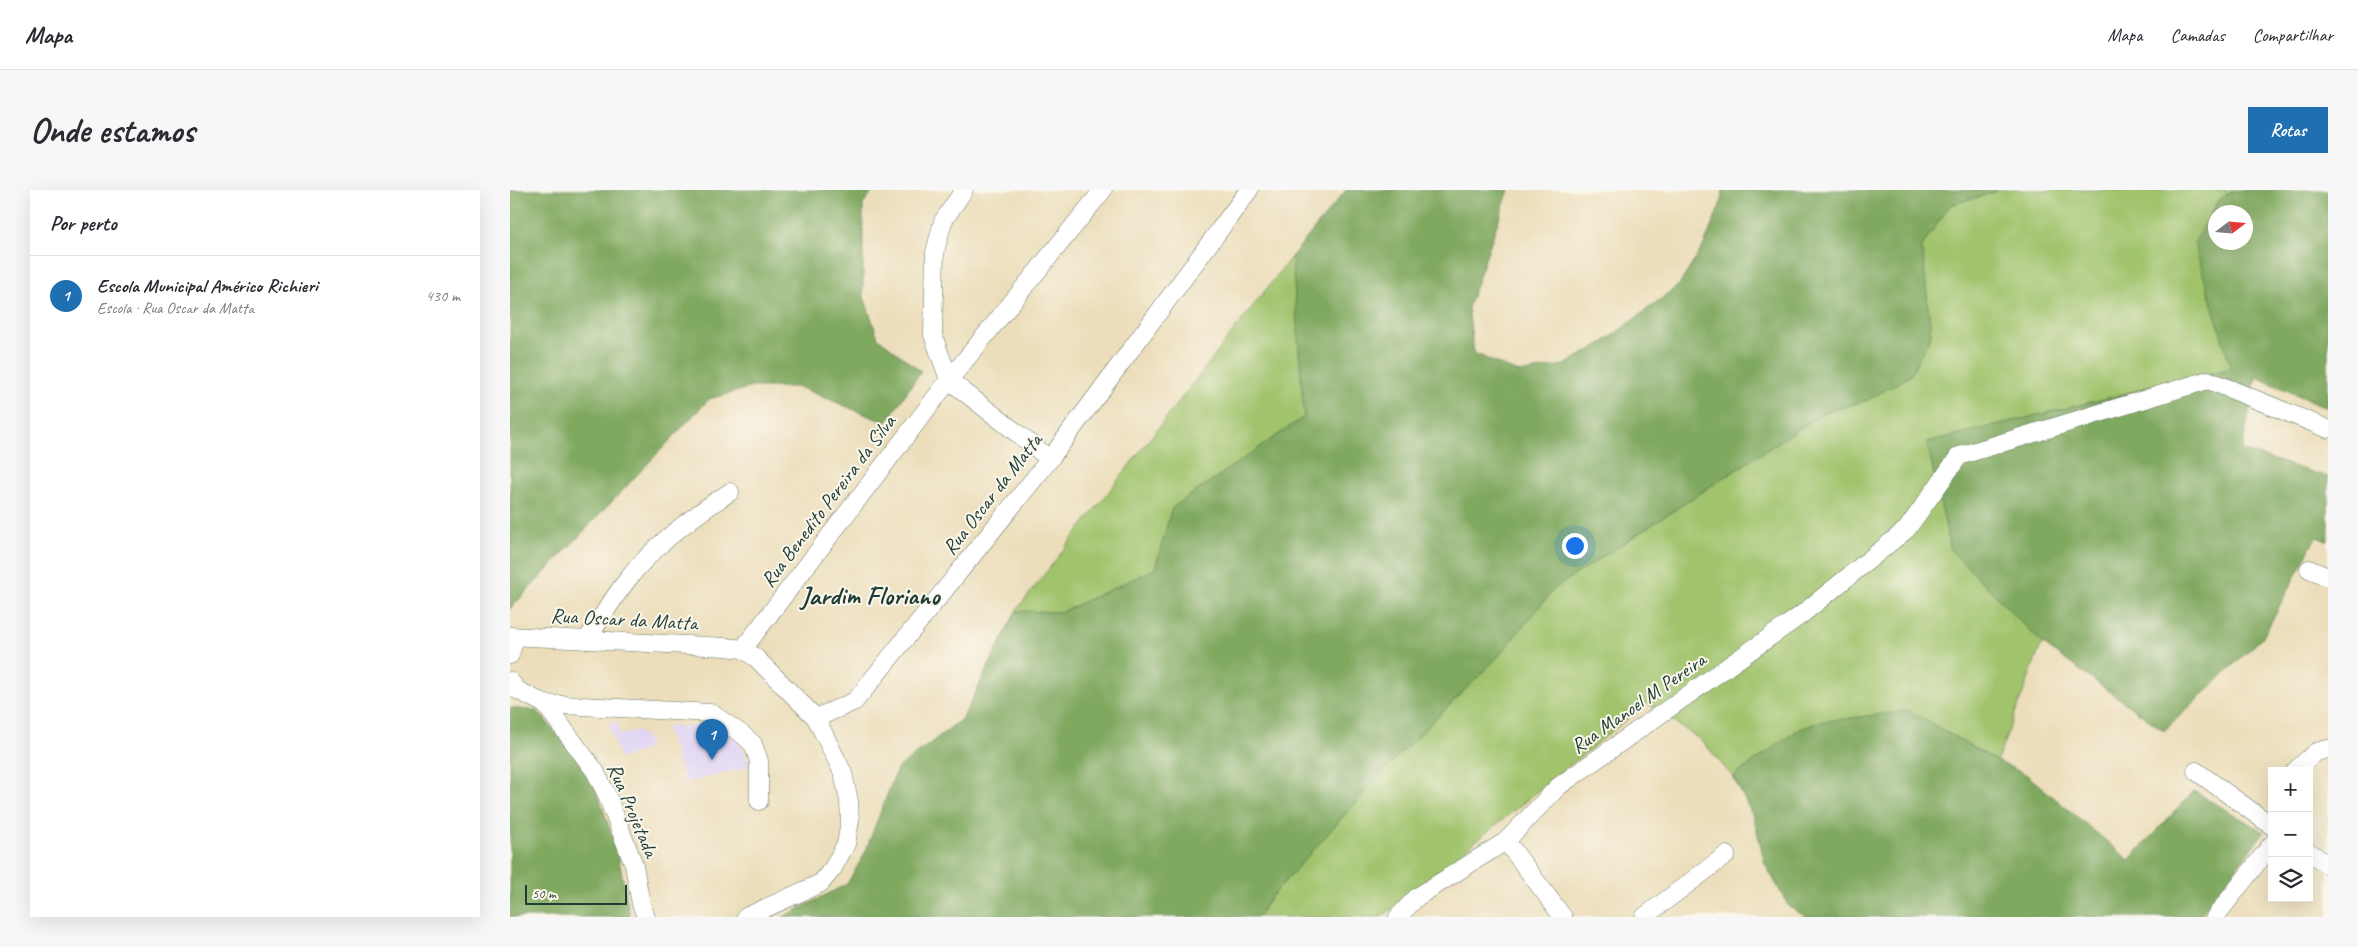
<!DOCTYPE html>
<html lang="pt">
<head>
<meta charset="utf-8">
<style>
  :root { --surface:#fff; --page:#f7f7f7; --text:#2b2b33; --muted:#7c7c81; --line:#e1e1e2; --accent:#1f6fb2 }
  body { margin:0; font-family:Caveat,sans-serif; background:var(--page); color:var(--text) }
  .controls { position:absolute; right:15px; bottom:15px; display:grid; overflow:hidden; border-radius:0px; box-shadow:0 5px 20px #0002 }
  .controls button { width:45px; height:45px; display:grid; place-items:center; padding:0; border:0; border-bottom:1px solid var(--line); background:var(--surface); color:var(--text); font:25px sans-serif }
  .compass { position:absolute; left:1698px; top:15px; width:45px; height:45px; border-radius:50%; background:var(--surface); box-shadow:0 5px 20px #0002; rotate:74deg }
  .scale { position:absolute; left:15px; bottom:12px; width:102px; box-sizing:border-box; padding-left:5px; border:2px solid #1f3d34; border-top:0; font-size:14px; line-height:18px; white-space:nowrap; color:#1f3d34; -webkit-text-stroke:4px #fbf7ec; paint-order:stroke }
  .you { position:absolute; left:1064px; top:355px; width:18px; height:18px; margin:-12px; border:4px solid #fff; border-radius:50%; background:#1a73e8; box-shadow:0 0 0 8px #1a73e833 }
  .badge { display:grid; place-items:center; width:32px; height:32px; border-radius:50%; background:var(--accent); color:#fff; font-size:16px; font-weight:700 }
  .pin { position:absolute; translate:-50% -41px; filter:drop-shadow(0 1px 2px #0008) }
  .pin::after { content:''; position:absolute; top:26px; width:18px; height:15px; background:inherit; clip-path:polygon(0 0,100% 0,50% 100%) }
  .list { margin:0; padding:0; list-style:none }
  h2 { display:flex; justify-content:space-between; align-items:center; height:65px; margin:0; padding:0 20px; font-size:21px }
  h2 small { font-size:16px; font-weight:400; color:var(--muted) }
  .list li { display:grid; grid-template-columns:32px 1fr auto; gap:15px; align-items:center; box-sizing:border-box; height:80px; padding:0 20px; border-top:1px solid var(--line) }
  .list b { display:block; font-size:19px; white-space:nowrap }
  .list p { margin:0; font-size:16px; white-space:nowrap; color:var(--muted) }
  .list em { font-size:16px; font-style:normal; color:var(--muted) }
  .icon { flex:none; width:28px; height:28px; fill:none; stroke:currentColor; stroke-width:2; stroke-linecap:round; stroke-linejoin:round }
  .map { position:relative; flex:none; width:1818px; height:727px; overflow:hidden; border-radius:0px }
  header { display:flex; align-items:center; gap:30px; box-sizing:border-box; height:70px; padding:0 25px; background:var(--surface); border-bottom:1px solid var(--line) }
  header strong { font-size:24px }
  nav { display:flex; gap:28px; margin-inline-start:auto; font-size:18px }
  .intro { display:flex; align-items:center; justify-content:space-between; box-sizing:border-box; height:120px; padding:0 30px }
  h1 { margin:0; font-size:35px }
  .button { padding:12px 22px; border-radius:0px; background:var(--accent); color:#fff; font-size:18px; font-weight:700 }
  main { display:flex; gap:30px; padding:0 30px }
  aside { flex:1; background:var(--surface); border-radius:0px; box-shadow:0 5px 20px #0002 }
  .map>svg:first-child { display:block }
</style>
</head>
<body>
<header>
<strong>Mapa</strong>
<nav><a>Mapa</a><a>Camadas</a><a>Compartilhar</a></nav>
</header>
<div class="intro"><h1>Onde estamos</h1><a class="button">Rotas</a></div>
<main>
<aside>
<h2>Por perto<small></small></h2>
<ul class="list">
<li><span class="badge">1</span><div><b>Escola Municipal Américo Richieri</b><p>Escola · Rua Oscar da Matta</p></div><em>430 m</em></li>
</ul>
</aside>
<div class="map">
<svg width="1818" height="727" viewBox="0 0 1818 727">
  <rect width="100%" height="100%" fill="#fbf7ec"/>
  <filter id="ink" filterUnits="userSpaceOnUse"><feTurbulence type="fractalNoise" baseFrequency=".02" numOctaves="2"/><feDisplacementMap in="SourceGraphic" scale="10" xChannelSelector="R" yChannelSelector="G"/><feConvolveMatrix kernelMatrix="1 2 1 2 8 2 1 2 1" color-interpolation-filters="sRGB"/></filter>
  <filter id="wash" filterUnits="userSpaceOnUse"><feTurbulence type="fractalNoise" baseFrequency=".0096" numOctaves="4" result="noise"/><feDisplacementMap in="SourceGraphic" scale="20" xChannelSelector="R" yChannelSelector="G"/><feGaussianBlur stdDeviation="1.12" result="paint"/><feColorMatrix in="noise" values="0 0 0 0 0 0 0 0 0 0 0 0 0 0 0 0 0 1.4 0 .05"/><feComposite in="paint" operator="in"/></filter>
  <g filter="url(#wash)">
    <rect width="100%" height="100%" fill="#ecdebb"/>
    <!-- built -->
    <g fill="#e0d4f4">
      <polygon points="107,532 111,545 128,540 130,545 135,544 140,558 110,569 98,533"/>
      <polygon points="156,536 204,537 225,548 235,563 239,577 175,593"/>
    </g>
    <!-- green -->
    <g fill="#a0c36c" stroke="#608050">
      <polygon points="1486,0 1723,0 1708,11 1685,53 1721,178 1417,252 1441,360 1532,453 1487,571 1399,521 1309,532 1288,540 1223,587 1192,551 1137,513 872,727 748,727 760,708 882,572 986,469 1045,398 1313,223 1358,210 1421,145 1412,56 1440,15 1485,2"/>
      <polygon points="782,66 794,227 662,318 645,379 552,422 506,421"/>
    </g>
    <!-- forest -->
    <g fill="#80a960" stroke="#50734a" fill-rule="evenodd">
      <polygon points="0,0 364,0 353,14 353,104 368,148 411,181 376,233 289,197 242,197 199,209 0,419"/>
      <polygon points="836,0 999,0 958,118 964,163 1009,183 1054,175 1094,152 1169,95 1194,55 1212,10 1213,0 1486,0 1485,2 1440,15 1412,56 1421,145 1400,186 1358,210 1313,223 1045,398 986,469 882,572 760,708 748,727 273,727 337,694 354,665 387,579 453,528 506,421 552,422 645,379 662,318 794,227 782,66"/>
      <path d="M1723,0H1818V218L1746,187L1732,260L1818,287V351L1806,347L1753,447L1654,541L1532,453L1441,360L1417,252L1721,178L1684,53L1708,11ZM1706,22H1736V52H1706Z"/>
      <polygon points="0,518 28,521 82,587 107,660 120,727 0,727"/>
      <polygon points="1399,521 1487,571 1517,585 1619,670 1684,601 1754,642 1689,727 1297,727 1279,717 1255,674 1244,628 1223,587 1288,540 1309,532"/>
    </g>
  </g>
  <g filter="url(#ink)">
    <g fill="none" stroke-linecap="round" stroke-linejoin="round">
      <!-- minor casing -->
      <g stroke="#677563" stroke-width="19">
        <g id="minor">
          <polyline points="454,0 433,31 425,62 423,145 439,190 540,269"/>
          <polyline points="1799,379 1818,387"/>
          <polyline points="0,446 216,457 233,459 246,468 306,528 333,583 339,611 340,631 336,654 323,678 311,693 236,727"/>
          <path d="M77,450C90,429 103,408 118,389C145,354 183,326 220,302"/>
          <polyline points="233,459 439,190 593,0"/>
          <polyline points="0,465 5,447"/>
          <polyline points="0,491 7,500 35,514 201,523 233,545 243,554 249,571 249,611"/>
          <polyline points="35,514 85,581 96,603 124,675 131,714 136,727"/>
          <polyline points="306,528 345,511 540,269 739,0"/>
          <polyline points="1686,581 1762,636"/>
          <polyline points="1785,581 1806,562 1818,559"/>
          <polyline points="996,651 1053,727"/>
          <polyline points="1799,662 1818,675"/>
          <polyline points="888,727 907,707 996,651 1049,596 1291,425 1397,339 1449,266 1698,190 1818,239"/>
          <polyline points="1134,727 1216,665"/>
          <polyline points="1705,727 1762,654"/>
        </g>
      </g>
      <!-- minor -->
      <use href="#minor" stroke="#fff" stroke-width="18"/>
    </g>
  </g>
  <g text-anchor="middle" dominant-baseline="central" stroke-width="4" stroke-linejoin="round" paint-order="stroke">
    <!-- street labels -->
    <g font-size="21" fill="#1f3d34" stroke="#fbf7ec">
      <text transform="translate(482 304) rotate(-52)">Rua Oscar da Matta</text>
      <text transform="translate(318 311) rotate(-53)">Rua Benedito Pereira da Silva</text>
      <text transform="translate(114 429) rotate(3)">Rua Oscar da Matta</text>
      <text transform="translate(1128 513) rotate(-35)">Rua Manoel M Pereira</text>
      <text transform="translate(123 620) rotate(67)">Rua Projetada</text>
    </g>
    <!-- district labels -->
    <g font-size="26" font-weight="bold" fill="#1f3d34" stroke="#fbf7ec">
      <text x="360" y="405">Jardim Floriano</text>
    </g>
  </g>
</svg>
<div class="controls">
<button>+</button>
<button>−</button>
<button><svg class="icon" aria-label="layers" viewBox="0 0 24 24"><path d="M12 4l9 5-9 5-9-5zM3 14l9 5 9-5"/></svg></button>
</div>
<svg class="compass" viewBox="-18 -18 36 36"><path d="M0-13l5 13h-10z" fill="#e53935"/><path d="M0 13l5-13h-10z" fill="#7c7c81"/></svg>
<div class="scale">50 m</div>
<div class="you"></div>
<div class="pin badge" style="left:202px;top:570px">1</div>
</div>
</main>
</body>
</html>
